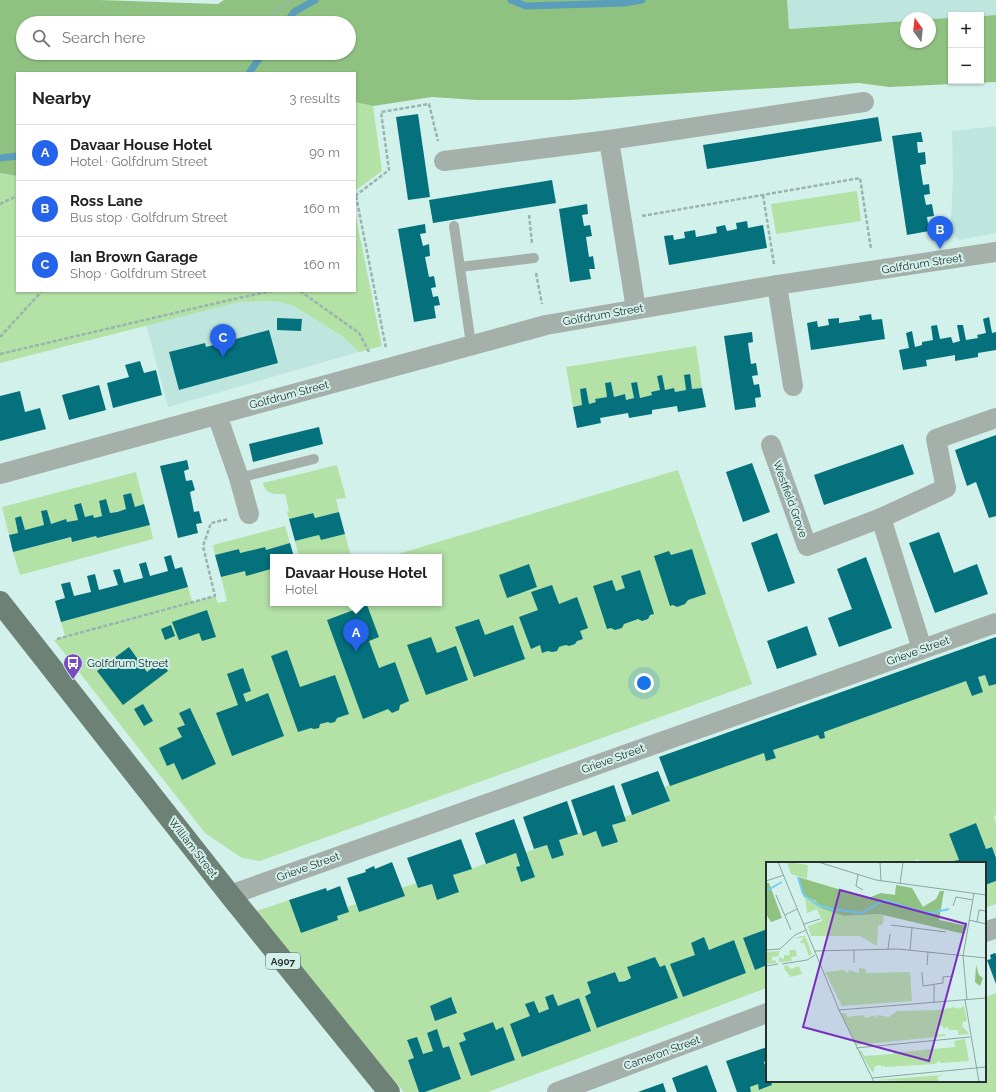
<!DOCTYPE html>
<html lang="en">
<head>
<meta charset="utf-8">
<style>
  :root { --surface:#fff; --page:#f2f2f2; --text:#222; --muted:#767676; --line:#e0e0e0; --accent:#2563eb }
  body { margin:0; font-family:Raleway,sans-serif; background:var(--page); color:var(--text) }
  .controls { position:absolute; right:12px; top:12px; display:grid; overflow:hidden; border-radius:0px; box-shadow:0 1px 3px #0004 }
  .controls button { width:36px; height:36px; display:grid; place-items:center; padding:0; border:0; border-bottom:1px solid var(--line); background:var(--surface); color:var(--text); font:20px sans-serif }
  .compass { position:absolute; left:900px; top:12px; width:36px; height:36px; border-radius:50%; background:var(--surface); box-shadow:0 1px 3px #0004; rotate:345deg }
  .you { position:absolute; left:644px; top:683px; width:14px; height:14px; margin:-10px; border:3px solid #fff; border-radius:50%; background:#1a73e8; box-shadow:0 0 0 6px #1a73e833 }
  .badge { display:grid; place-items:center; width:26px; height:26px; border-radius:50%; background:var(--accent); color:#fff; font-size:13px; font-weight:700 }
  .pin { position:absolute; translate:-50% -33px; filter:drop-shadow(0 1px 2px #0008) }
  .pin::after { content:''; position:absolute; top:21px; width:14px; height:12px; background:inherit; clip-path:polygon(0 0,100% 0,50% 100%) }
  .popup { position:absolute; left:270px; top:554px; width:172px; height:52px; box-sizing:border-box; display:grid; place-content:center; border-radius:0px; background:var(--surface); filter:drop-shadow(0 1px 3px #0005); font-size:13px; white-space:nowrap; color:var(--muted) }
  .popup b { font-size:15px; color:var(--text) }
  .popup::after { content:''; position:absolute; left:50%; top:100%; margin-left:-8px; border:8px solid transparent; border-top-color:var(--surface) }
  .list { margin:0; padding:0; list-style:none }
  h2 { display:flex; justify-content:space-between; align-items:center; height:52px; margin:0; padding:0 16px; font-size:17px }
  h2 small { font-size:13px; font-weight:400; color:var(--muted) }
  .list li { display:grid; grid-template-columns:26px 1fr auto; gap:12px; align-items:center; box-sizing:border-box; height:56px; padding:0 16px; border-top:1px solid var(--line) }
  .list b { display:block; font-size:15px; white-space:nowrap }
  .list p { margin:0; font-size:13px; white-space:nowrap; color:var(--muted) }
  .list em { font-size:13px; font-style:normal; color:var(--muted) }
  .icon { flex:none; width:22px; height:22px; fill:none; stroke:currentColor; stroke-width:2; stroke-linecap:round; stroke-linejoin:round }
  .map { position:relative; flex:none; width:996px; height:1092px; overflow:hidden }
  .search { position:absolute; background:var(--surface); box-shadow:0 1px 3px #0004; left:16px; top:16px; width:340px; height:44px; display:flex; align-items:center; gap:10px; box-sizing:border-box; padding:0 14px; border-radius:22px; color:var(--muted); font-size:15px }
  .panel { position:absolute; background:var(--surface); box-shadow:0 1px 3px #0004; left:16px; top:72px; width:340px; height:220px; border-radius:0px }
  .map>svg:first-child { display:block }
</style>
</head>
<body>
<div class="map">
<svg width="996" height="1092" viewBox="0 0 996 1092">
  <rect width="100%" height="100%" fill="#d3f1eb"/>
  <!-- built -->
  <g fill="#bee6df">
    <polygon points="787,0 996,0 996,15 951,15 951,18 930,19 930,18 906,18 906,21 789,29"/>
    <polygon points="996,126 996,233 959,240 952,233 951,217 953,181 952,131"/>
    <polygon points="276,301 292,305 342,336 359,352 168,407 146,325 239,302"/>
  </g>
  <!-- green -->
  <g fill="#b3e1a6" fill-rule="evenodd">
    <polygon points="355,102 373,106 382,171 355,191"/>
    <polygon points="0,173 17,176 17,291 355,291 355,212 382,346 359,352 342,336 292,305 275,301 239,302 0,363"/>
    <polygon points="857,191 861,221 776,234 771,204"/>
    <polygon points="696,346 702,388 692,389 689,374 684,375 686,390 675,392 674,388 665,390 662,375 657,376 660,390 651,392 652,395 640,398 637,382 631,383 634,398 626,400 625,394 614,397 611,382 605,383 607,397 596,399 596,402 589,404 586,389 580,389 582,405 573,407 566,367"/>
    <path d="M337,465L346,498L336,499L339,512L315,518L313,513L289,519L287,512L289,511L285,494C274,494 266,495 263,483Z"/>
    <polygon points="678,470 752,684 260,861 242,858 205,833 54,640 65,636 61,622 188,587 192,602 215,596 218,603 227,601 221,577 245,571 247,575 271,569 272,572 273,572 273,603 439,603 439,557 388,557"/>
    <polygon points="136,472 144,504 135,507 131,493 123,495 126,509 110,513 106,500 99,502 102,516 94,518 93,515 85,517 81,503 74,505 78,520 67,522 66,520 51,524 47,510 41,512 44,525 25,530 21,516 15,518 18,533 9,535 2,507"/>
    <polygon points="150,525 153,539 20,575 13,552 71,537 72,542 96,536 97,538"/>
    <polygon points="285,526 290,543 266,550 265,547 241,553 239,549 215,555 213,545"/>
    <polygon points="345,534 351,557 299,557 295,541 319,535 321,540"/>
    <path d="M985,675L989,686L996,684V815L994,816L996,823V858L992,847L986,849L976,823L949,834L959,860L954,861V863H920L918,859L907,863H767V929L743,939L755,969L767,965V988L488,1092H425L461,1079L449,1046L443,1048L437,1030L427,1033L433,1051L423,1054L407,1041L414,1058L408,1060L419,1092H404L254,912L289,900L301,933L338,920L337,916L348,912L347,907L356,904L359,912L404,896L401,888L416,883L418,888L432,884L437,900L459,892L453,875L516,853L520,866L516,867L521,882L535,877L526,852L547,845L552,859L564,855L559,840L582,832L583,836L596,831L602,847L617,842L612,825L625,821L624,817L669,802L664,787L764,753L766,761L776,758L773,750L818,735L820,739L825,738L824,732L966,681L972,696L983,692L978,677ZM704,938L709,950L734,940L746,973L683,997L671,964L695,955L691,943ZM655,957L660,967L665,966L677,998L598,1028L585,995L591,993L603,976L615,972L619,982L631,978L628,967ZM553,994L558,1006L579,998L591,1031L523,1057L510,1024L530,1016L526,1004L534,1001L539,1013L549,1009L545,997ZM493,1022L496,1030L503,1028L515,1060L471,1076L459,1043L466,1040L463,1033Z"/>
    <polygon points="996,881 996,904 985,908 985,885"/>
    <polygon points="996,993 996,1092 751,1092 750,1087 758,1084 760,1090 772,1085 771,1081 985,1081 985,999 986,999 986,997"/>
  </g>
  <!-- forest -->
  <path fill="#8fc280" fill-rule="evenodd" d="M0,0H99L218,4L224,0H787L789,29L906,21V42H930V19L951,18V81H981V16L996,15V82L889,87L859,83L570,100H477L432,97L373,106L355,102V73H17V176L0,173ZM23,23H349V53H23Z"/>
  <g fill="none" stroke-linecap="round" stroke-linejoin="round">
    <!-- stream -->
    <g stroke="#5a9ebb" stroke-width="7">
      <polyline points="511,0 526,6 624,3 642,0"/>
      <polyline points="286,23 294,12 315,0"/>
      <polyline points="249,73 263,53"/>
      <polyline points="0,158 17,156"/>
    </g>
  </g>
  <!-- building -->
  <g fill="#04717c">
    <polygon points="418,114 430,197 408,200 396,117"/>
    <polygon points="878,117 882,141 707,169 703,145"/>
    <polygon points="921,132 923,142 917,142 918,153 925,152 926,164 920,165 923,185 929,184 930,194 924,195 926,205 932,204 934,216 927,217 929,231 907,235 892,136"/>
    <polygon points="552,180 556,203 433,223 429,200"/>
    <polygon points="587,204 588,214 582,215 584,226 590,225 592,236 586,237 589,257 593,256 595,269 589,269 591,279 570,282 559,209"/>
    <polygon points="747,221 748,228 763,225 767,248 669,265 664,236 673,235 674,240 685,238 684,232 695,230 696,237 717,233 716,227 725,225 727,231 737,229 736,223"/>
    <polygon points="425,224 426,233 420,234 423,246 429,244 430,256 425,257 429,277 434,276 436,287 431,288 433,297 438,296 440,305 434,306 436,318 414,322 398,229"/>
    <polygon points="871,314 872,320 882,319 885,339 811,350 807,323 817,321 818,327 829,325 828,319 839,318 839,323 860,320 859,316"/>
    <polygon points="989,317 992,333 996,332 996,350 978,353 978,357 955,361 955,355 926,360 927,366 903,370 899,350 909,348 906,333 912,331 915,347 922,345 922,342 933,340 931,326 937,325 940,339 951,337 953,343 960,341 957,325 963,325 966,340 978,338 977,335 986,333 983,319"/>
    <polygon points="277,318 302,319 301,331 277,330"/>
    <polygon points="269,330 278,363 179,390 169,352 205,343 206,347"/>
    <polygon points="752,332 753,342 748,343 751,364 756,363 758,375 752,376 754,385 759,384 761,397 755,398 756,407 735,410 724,336"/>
    <polygon points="140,361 144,373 156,370 162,395 113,408 107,383 129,377 125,365"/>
    <polygon points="690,374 692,389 702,388 706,407 678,412 677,406 652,410 652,414 629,418 628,413 600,418 601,423 577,428 573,407 582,405 580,389 586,388 589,404 596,402 595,399 607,397 605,383 611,382 614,397 625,394 626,400 634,398 631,383 637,382 640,398 652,395 651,392 660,390 657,376 662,375 665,390 674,388 675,392 686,390 684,375"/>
    <polygon points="99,385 106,410 69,420 62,395"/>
    <polygon points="20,391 25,412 40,408 46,429 0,441 0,396"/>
    <polygon points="319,427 323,444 253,462 249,444"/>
    <polygon points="996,435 996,516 989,518 976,482 967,486 955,450"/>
    <polygon points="903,444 914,474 824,505 814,475"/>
    <polygon points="187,460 189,469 184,471 186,481 192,480 195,490 190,492 194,512 199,511 202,523 196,524 198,533 178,538 160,466"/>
    <polygon points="752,463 770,512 743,522 726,472"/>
    <polygon points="131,493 135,507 144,504 150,525 97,538 96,536 72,542 71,537 13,552 9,535 18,533 15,518 21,516 25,530 44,525 41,511 47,510 51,524 66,519 67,522 78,520 74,505 81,503 85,517 93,515 94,518 102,516 99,501 106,499 110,513 117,512 126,509 123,495"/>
    <polygon points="339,512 345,534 321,540 319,535 295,541 289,519 313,513 315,518"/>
    <polygon points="939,532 954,573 977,564 988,594 935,613 909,543"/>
    <polygon points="777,533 795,583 768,592 751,543"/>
    <polygon points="290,543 294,557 273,557 273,572 272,572 271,569 246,576 245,571 221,577 215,555 239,549 240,553 265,547 266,550"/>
    <polygon points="692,549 706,594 688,600 685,604 677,607 673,605 670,606 654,556 669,551 671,555"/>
    <polygon points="171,555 175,569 182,567 188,587 61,622 55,601 65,598 61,584 70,582 74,596 91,592 87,576 95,574 99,590 118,585 113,570 120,569 124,583 143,578 139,564 146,562 150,576 168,571 164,557"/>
    <polygon points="866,557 892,628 839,647 828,618 852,609 837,569"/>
    <polygon points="529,564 537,587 507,598 499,575"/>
    <polygon points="640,570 654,614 650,615 648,619 642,621 638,619 624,624 622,628 615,630 611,628 607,629 593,586 612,580 616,591 625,588 621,576"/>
    <polygon points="552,585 559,604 577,597 588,628 580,631 583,639 577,641 575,644 569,646 566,645 562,646 559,647 557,651 552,652 548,651 542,653 540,645 531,649 519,617 538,610 531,592"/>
    <polygon points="367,605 379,637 369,641 379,668 395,662 409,701 400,705 399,710 392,713 388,709 363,719 327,620"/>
    <polygon points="207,610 216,637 202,641 199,633 179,640 172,622"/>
    <polygon points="479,619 485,635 513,625 525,659 474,677 455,627"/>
    <polygon points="171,625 175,636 165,640 161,629"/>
    <polygon points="807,626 817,655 777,669 767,641"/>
    <polygon points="431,637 437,653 456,646 468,680 426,695 407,645"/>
    <polygon points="996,637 996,684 989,686 985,675 978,677 983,692 972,696 966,681 824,732 825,738 820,739 818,735 773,750 776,758 766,761 764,753 670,786 659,757"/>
    <polygon points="129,647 147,672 161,661 168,671 123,705 97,671"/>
    <polygon points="287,650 300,687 335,675 349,714 337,718 335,722 330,723 328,722 320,724 319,728 314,729 311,728 298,732 271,656"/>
    <polygon points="243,668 251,691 243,694 246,702 268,693 284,736 232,756 216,713 238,705 227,674"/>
    <polygon points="143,704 153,721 144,726 134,709"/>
    <polygon points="190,708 216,764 182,780 174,763 167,766 159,748 182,737 177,728 185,725 179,713"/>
    <polygon points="658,771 670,801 632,815 621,784"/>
    <polygon points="614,785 626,821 612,825 618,842 602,847 596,831 583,836 571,800"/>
    <polygon points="567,801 578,834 559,840 564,855 552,859 547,845 534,849 523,817"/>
    <polygon points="514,819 535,877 521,882 516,867 520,866 516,853 486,864 475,833"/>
    <polygon points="976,823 986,849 992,847 996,858 996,881 985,885 985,863 954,863 953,861 959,860 949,834"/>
    <polygon points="461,839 472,869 453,875 459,892 437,900 432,884 418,888 407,858"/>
    <polygon points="392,862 405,896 359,912 347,878 366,872 365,870 374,866 375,869"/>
    <polygon points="340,886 349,912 337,916 338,920 301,933 289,900 326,888 327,891"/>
    <polygon points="767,929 767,965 755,970 743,938"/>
    <polygon points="704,937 709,950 734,940 746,973 683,997 670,964 695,955 691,943"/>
    <polygon points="995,953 996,954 996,984 987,960 991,959 990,955"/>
    <polygon points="655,957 660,967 665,965 678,998 597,1028 585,996 591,993 587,982 615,972 619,982 625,981 631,978 627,967"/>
    <polygon points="553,994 558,1006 579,998 591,1031 522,1057 510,1024 530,1016 525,1004 534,1001 539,1013 549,1009 545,997"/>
    <polygon points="451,997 457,1013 435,1021 430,1006"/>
    <polygon points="493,1022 496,1030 503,1027 515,1060 471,1076 459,1043 466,1040 463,1033"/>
    <polygon points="437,1029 443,1048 449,1046 461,1079 425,1092 419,1092 408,1060 414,1058 407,1040 417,1037 423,1054 433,1051 427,1033"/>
    <polygon points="767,1047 767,1061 764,1062 767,1071 767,1081 771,1081 772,1085 759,1090 758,1084 750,1087 751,1092 737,1092 726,1061"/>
    <polygon points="707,1065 717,1092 677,1092 672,1078"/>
    <polygon points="663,1083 666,1092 638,1092"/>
  </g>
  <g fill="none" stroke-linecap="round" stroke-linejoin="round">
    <!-- path -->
    <g stroke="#9bb3ae" stroke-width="2.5" stroke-dasharray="4 2" stroke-linecap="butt">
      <polyline points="266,22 276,10 290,0"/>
      <polyline points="763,195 774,264"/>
      <polyline points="355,196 389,170 381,112 429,104 438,141"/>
      <polyline points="356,196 386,348"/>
      <polyline points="0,204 17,196"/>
      <polyline points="529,215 532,243"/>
      <polyline points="642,216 860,178 871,249"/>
      <polyline points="536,273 542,304"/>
      <polyline points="300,291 359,333 369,352"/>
      <polyline points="0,337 42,291"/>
      <polyline points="0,354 234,299 272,291"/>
      <polyline points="57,639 215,596 203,546 211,523 229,519"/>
    </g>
    <!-- service -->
    <g stroke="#a6b0aa" stroke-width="10">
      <polyline points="454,226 471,344"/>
      <polyline points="460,267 534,258"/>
      <polyline points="239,478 314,459"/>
    </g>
    <!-- minor -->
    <g stroke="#a6b0aa" stroke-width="20">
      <polyline points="609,140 636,309"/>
      <polyline points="444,161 609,140 864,102"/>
      <polyline points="777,285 793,386"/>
      <polyline points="217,415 239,478 249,514"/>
      <polyline points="771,445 807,546 881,518 946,488 936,439 996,418"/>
      <polyline points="0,474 546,325 777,285 996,252"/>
      <polyline points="881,518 922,649"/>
      <polyline points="230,895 996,623"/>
      <polyline points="985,932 996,928"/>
      <polyline points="557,1092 767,1013"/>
    </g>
    <!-- primary -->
    <polyline stroke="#6e8176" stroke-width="22" points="0,602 230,895 389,1092"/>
  </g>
  <!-- icons -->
  <defs>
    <g id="bus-pin" transform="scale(1)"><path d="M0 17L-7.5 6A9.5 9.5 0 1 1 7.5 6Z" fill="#794bc3" stroke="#d3f1eb"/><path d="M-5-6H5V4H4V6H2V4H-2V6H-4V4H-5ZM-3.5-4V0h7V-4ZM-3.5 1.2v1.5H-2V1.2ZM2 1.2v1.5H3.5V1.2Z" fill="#fff"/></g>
  </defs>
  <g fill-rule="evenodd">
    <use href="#bus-pin" x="73" y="663"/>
  </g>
  <g text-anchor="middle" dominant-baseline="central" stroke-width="4" stroke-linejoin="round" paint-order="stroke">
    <!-- shield labels -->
    <rect fill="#d3f1eb" stroke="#596a67" stroke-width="1" x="266" y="953" width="34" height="16" rx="3"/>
    <g font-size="10" font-weight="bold" fill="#25302e">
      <text x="283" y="961">A907</text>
    </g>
    <!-- street labels -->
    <g font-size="11" fill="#25302e" stroke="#d3f1eb">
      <text transform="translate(922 264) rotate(-9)">Golfdrum Street</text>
      <text transform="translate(603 315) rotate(-10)">Golfdrum Street</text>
      <text transform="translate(289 395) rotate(-15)">Golfdrum Street</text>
      <text transform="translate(790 499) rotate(70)">Westfield Grove</text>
      <text transform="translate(918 651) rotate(-20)">Grieve Street</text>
      <text transform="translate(613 759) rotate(-20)">Grieve Street</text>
      <text transform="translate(193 848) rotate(52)">William Street</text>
      <text transform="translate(308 867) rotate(-20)">Grieve Street</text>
      <text transform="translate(662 1053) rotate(-20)">Cameron Street</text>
    </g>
    <!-- poi labels -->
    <g font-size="11" fill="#25302e" stroke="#d3f1eb" text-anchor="start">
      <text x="87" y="663">Golfdrum Street</text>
    </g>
  </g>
  <!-- overview -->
  <g transform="translate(766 862)">
    <rect width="220" height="220" fill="#d3f1eb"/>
    <path d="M21,0L42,3L41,17L25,12ZM39,34L49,38L55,45L78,54L113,52L118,54L117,62L112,64L111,84L94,74H45L42,64L56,59L51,47L41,51ZM35,74H39L46,92L43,94L38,81H34L38,75L28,77ZM28,83L31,94L25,95L26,99L13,100V95L18,97V93H24L23,88H29ZM13,89V94L6,95V99L10,98V101L0,102V90ZM21,103L25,107L33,104L36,112L25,115L19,108L18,104ZM93,106L100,107V111L144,110L146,139L76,144L59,110L78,108L82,111L83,108L93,111ZM198,144L201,159L197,160L196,164L203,172L192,173V168H183L182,165L177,167V164H172V173L179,172V174L90,183L75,151H80L81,155L97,153L100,156L110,153V157L112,153L123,155L131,149L173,148L189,145V147L192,145L193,147ZM199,177L203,199L174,201V198L169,202L119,205L117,203L115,206V203L109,204L107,211L93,189H96L98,194L128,192V190H135V187L136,190L189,185L188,179ZM177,213L171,215L173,220L110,218Z" fill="#b3e1a6"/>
    <path d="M32,15L102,36L115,31L129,33L130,23L146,26L157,45L170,37L174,29H178L173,58L201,64L198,72L113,52L78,54L55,46L49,38L38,35ZM0,21H3L16,56L5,60L0,52ZM210,103L213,113L217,116L214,124L209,120Z" fill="#8fc280"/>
    <path fill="none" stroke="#71cdf7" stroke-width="2" d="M32,15L37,32L52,43L65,47L96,51L118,38L153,49L165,51L183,47M0,29L16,20"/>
    <path fill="none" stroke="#8da49f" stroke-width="1" d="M12,0L73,148L108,220M52,0L110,18L220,33M114,0L115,19M92,12L90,24L97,28M0,19L18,13M134,22L137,0M10,33L25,68M187,44L190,35L207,38M19,53L31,47M203,58L220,62M211,60L213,48L220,49M38,62L54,57M125,63L180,70M122,87L124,72M0,88L14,87L29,73L40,68M88,88V101M144,88L146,66M48,89L132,87L220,96M16,102L41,98L49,93M161,103L162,90M0,104L12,102M156,110L157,124L177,121V115L187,114M168,123V141M199,138L213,220M201,138L197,94L208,31M73,148L220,136M90,186L204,175M106,216L220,205"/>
    <path fill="#7b2cbf" fill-opacity="0.15" stroke="#7b2cbf" stroke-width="2" d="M74,28L200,62L163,199L37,165Z"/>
    <rect width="220" height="220" fill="none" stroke="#25302e" stroke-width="2"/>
  </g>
</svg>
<div class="controls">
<button>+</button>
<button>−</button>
</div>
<svg class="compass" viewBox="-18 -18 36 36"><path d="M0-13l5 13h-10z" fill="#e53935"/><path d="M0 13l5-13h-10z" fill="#767676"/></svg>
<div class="you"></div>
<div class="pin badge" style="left:356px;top:652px">A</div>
<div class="popup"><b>Davaar House Hotel</b>Hotel</div>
<div class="pin badge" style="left:940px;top:249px">B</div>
<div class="pin badge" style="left:223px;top:357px">C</div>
<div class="search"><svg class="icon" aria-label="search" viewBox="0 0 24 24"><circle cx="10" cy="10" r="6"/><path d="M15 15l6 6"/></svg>Search here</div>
<section class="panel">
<h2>Nearby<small>3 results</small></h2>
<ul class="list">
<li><span class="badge">A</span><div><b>Davaar House Hotel</b><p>Hotel · Golfdrum Street</p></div><em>90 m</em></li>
<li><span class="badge">B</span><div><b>Ross Lane</b><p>Bus stop · Golfdrum Street</p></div><em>160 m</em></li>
<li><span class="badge">C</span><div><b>Ian Brown Garage</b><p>Shop · Golfdrum Street</p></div><em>160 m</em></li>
</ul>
</section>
</div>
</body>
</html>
